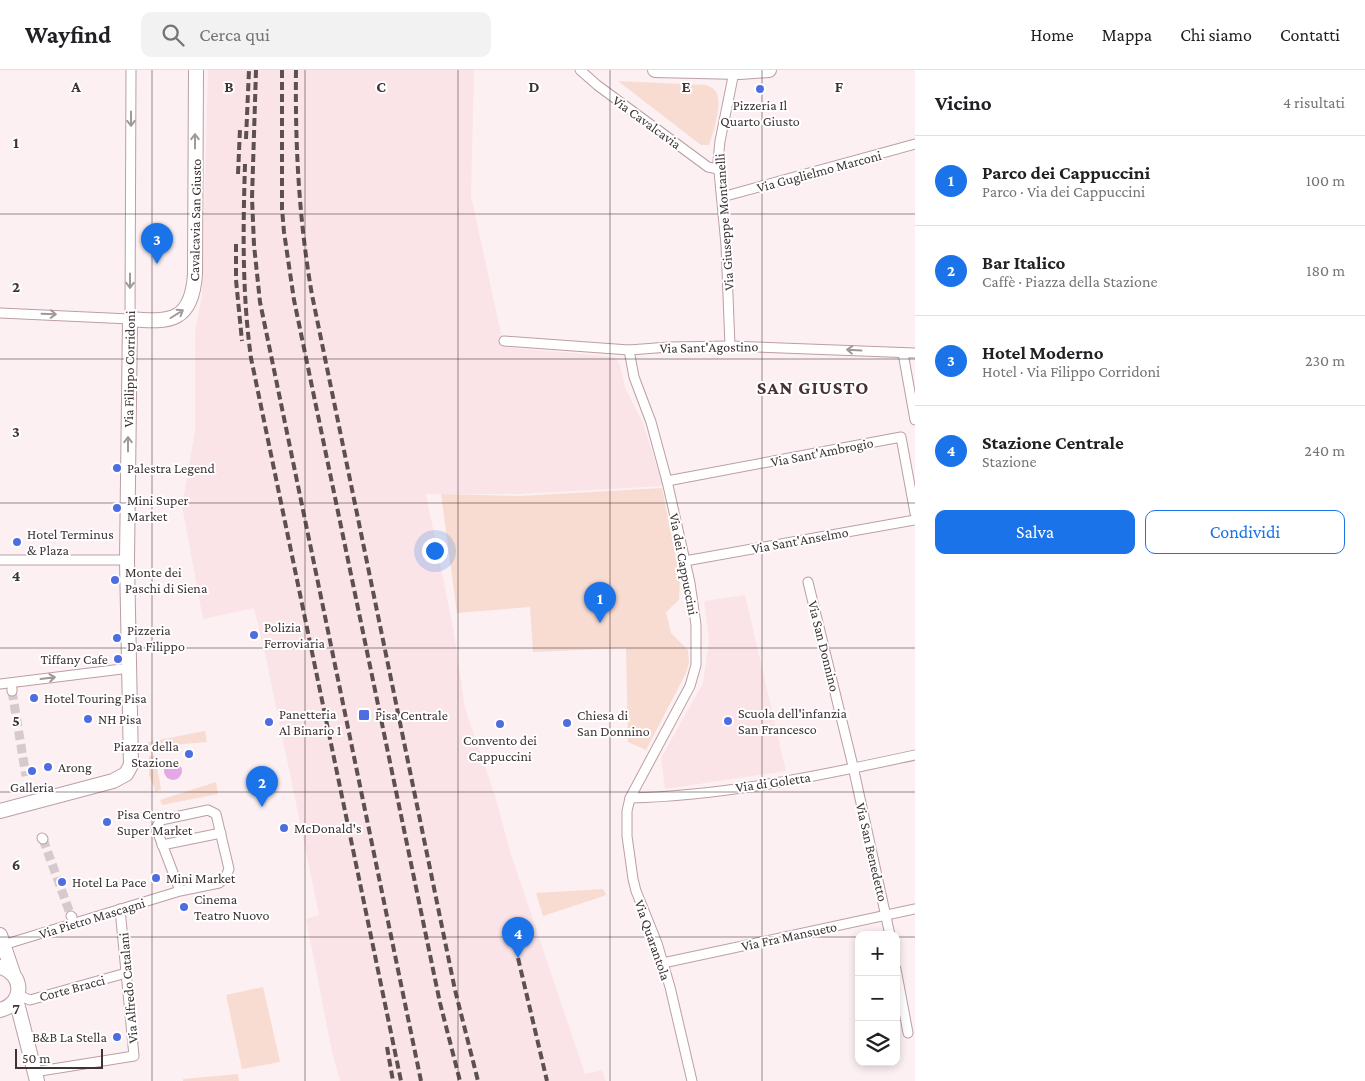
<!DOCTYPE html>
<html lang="it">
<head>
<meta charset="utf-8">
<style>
  :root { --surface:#fff; --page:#f2f2f2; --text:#202124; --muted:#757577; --line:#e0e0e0; --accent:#1a73e8 }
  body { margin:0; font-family:"Crimson Pro",serif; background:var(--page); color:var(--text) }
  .controls { position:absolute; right:15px; bottom:15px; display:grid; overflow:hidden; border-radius:10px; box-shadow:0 2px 8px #0003 }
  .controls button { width:45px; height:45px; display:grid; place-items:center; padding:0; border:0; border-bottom:1px solid var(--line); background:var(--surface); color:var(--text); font:25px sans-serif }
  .scale { position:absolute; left:15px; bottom:12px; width:88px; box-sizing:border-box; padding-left:5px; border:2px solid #3f3336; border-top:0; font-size:14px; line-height:18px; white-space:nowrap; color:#3f3336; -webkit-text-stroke:4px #fff; paint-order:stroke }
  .you { position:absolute; left:434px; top:480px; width:18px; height:18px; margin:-12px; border:4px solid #fff; border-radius:50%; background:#1a73e8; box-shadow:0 0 0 8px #1a73e833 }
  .badge { display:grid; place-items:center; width:32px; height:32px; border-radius:50%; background:var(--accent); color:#fff; font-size:16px; font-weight:700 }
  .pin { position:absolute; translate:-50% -41px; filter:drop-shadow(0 1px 2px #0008) }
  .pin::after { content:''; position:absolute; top:26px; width:18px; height:15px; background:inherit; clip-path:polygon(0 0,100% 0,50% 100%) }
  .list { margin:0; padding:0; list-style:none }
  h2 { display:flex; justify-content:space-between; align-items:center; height:65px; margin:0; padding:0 20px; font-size:21px }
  h2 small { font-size:16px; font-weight:400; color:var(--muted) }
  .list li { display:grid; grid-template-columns:32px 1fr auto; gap:15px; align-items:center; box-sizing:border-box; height:90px; padding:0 20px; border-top:1px solid var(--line) }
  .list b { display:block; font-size:19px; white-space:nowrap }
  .list p { margin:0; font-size:16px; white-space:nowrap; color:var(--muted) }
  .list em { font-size:16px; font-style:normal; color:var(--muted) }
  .actions { display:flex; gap:10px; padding:15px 20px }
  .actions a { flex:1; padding:11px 0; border:1px solid var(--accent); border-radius:10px; text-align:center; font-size:18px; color:var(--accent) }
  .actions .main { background:var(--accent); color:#fff }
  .icon { flex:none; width:28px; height:28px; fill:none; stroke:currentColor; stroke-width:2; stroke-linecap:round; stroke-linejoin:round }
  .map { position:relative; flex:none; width:915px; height:1011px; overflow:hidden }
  header { display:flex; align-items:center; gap:30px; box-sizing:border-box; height:70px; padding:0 25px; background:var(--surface); border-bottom:1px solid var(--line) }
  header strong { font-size:24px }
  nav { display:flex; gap:28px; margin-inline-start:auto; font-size:18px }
  .search { width:350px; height:45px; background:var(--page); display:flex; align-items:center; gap:12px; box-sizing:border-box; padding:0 18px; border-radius:10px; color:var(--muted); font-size:19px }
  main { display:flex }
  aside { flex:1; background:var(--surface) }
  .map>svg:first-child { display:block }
</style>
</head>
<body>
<header>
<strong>Wayfind</strong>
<div class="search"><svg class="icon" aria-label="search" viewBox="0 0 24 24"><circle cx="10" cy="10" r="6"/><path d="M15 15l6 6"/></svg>Cerca qui</div>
<nav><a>Home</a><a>Mappa</a><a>Chi siamo</a><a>Contatti</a></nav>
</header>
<main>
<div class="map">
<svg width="915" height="1011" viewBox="0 0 915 1011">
  <rect width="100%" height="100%" fill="#fcf0f2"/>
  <!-- built -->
  <g fill="#fbe4e8">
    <polygon points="208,0 474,0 471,126 504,277 615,287 620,294 625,317 643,353 663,416 521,424 426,424 454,563 465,638 495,726 511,784 585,1004 602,1000 606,1011 340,1011 332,982 306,849 319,845 266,588 254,538 203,549 182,436 195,361 195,261 202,226"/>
    <polygon points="745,525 786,701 665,719 661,688 703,613 709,571 704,531"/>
  </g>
  <!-- green -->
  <g fill="#f8dcd1">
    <path d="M618,11L705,15C710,16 715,19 717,24C722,34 713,65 709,75H701Z"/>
    <polygon points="662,418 680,508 679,530 666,542 671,563 688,580 689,593 686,603 646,680 628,672 626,578 533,582 530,537 457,543 441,424 520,426"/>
    <polygon points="205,661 207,672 148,677 148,672"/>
    <polygon points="149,686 155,686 161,719 156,722 149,705"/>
    <polygon points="216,712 218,724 162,735 160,730"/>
    <polygon points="603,819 606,824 604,826 543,846 536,823"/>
    <polygon points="263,917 280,992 242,999 226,925"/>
    <polygon points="238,1004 239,1011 183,1011 183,1009"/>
  </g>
  <!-- water -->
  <circle fill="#e5a7e5" cx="173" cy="701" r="9"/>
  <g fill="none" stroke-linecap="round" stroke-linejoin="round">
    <!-- street-tunnel -->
    <g stroke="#d6cacc" stroke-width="9" stroke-dasharray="9 4.5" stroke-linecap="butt">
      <polyline points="12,621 26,706"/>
      <polyline points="43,769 71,846"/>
    </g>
    <!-- street casing -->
    <g stroke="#bb9fa4" stroke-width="11">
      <g id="street">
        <polyline points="580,0 597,15 708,97 718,99"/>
        <polyline points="722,127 915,74"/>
        <polyline points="0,243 130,249 131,0"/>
        <polyline points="504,271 629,280 669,277 730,276 915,283"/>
        <polyline points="730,276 726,175 718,91 720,71 734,2"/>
        <polyline points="629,280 634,307 651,352 667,411 690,513 696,555 696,595 690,616 630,728 627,741 627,766 633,809 636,821 657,873 670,917 692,1011"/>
        <polyline points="903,283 915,350"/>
        <polyline points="667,411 901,367 915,443"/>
        <polyline points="0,490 127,490"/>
        <polyline points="685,491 915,450"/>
        <polyline points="808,512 852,692 890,865"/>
        <polyline points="0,614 130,598"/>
        <polyline points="12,619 12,621"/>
        <path d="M630,728C724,726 823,705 915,685"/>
        <polyline points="42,768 43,769"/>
        <polyline points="162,775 221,763"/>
        <polyline points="71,846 72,847"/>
        <polyline points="3,875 180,821 219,813 225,808 229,799 216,744 208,740 161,750 156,758 180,821"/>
        <polyline points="663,893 915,839"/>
        <polyline points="896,899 908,963"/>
        <polyline points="18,925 30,930 126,903"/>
        <polyline points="34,1002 134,986 120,839"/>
      </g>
    </g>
    <!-- secondary casing -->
    <g stroke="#bb9fa4" stroke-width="16">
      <g id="secondary">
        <polyline points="655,0 740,2 769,0"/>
        <path d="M0,741L113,711L126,704L131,695L127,490L130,249C171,253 192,251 195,204L196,0"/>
        <polyline points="0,865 13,903"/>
        <path d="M0,897C24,903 25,934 0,940"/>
        <polyline points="16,929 37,1011"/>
      </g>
    </g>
    <!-- street -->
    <use href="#street" stroke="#fff" stroke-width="9"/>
    <!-- secondary -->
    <use href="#secondary" stroke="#fff" stroke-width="14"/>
    <!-- rail -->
    <g stroke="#5c5053" stroke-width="4" stroke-dasharray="8 4" stroke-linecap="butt">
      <polyline points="256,0 252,128 254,175 260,232 421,1011"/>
      <polyline points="282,0 282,139 284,162 294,230 440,933 460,1011"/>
      <path d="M296,0C295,76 299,150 312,225L455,920L478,1011"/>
      <polyline points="246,69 249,0"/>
      <path d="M245,94C243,159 242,223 251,288L401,1011"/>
      <polyline points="238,104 240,59"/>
      <polyline points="236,174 236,210 242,271"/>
      <polyline points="518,888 547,1011"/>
      <polyline points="387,977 393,1011"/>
    </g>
  </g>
  <!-- one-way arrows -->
  <defs><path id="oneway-shaft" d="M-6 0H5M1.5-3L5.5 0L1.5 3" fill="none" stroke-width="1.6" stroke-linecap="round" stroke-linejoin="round" transform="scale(1.25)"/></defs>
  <g stroke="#9f999a">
    <use href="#oneway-shaft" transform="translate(131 49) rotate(90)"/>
    <use href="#oneway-shaft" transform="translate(195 71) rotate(-90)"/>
    <use href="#oneway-shaft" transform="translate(130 211) rotate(90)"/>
    <use href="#oneway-shaft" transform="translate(49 244) rotate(2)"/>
    <use href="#oneway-shaft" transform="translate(177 244) rotate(-32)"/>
    <use href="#oneway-shaft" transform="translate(854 280) rotate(-177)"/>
    <use href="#oneway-shaft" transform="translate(128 374) rotate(-90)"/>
    <use href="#oneway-shaft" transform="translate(48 608) rotate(-7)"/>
  </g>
  <!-- grid -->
  <path fill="none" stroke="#3f3336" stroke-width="1" stroke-opacity="0.55" d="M152,0V1011M305,0V1011M458,0V1011M610,0V1011M762,0V1011M0,144H915M0,289H915M0,433H915M0,578H915M0,722H915M0,867H859M896,867H915"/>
  <!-- markers -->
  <g fill="#4d6de1" stroke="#fff" stroke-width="2">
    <circle cx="760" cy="19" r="5"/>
    <circle cx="117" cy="398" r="5"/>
    <circle cx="117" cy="438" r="5"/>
    <circle cx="17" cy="472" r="5"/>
    <circle cx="115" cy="510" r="5"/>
    <circle cx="254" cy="565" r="5"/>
    <circle cx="117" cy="568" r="5"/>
    <circle cx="118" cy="589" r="5"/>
    <circle cx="34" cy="628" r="5"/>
    <rect x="358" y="639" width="12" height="12" rx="2.5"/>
    <circle cx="88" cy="649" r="5"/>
    <circle cx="728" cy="651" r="5"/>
    <circle cx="269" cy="652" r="5"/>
    <circle cx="567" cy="653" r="5"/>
    <circle cx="500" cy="654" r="5"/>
    <circle cx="189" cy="684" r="5"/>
    <circle cx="48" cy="697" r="5"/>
    <circle cx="32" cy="701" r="5"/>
    <circle cx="107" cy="752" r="5"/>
    <circle cx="284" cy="758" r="5"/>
    <circle cx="156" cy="808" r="5"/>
    <circle cx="62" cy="812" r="5"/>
    <circle cx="184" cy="837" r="5"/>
    <circle cx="117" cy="967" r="5"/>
  </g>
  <g text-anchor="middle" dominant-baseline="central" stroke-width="4" stroke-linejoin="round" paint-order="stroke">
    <!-- poi labels -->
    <g font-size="14" fill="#3f3336" stroke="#fff" text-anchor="start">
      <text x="760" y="35" text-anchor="middle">Pizzeria Il<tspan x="760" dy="16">Quarto Giusto</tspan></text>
      <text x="127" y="398">Palestra Legend</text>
      <text x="127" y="430">Mini Super<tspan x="127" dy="16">Market</tspan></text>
      <text x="27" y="464">Hotel Terminus<tspan x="27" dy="16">&amp; Plaza</tspan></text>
      <text x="125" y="502">Monte dei<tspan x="125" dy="16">Paschi di Siena</tspan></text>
      <text x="264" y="557">Polizia<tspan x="264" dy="16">Ferroviaria</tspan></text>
      <text x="127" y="560">Pizzeria<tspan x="127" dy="16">Da Filippo</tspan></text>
      <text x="108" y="589" text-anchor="end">Tiffany Cafe</text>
      <text x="44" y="628">Hotel Touring Pisa</text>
      <text x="738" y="643">Scuola dell'infanzia<tspan x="738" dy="16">San Francesco</tspan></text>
      <text x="279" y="644">Panetteria<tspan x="279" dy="16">Al Binario 1</tspan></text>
      <text x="375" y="645">Pisa Centrale</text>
      <text x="577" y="645">Chiesa di<tspan x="577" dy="16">San Donnino</tspan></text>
      <text x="98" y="649">NH Pisa</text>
      <text x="500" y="670" text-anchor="middle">Convento dei<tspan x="500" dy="16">Cappuccini</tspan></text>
      <text x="179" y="676" text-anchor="end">Piazza della<tspan x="179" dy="16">Stazione</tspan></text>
      <text x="58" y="697">Arong</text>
      <text x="32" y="717" text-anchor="middle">Galleria</text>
      <text x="117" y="744">Pisa Centro<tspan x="117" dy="16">Super Market</tspan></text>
      <text x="294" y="758">McDonald's</text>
      <text x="166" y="808">Mini Market</text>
      <text x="72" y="812">Hotel La Pace</text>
      <text x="194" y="829">Cinema<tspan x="194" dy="16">Teatro Nuovo</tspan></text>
      <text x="107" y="967" text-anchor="end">B&amp;B La Stella</text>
    </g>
    <!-- street labels -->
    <g font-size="14" fill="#3f3336" stroke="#fff">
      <text transform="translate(647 52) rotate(36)">Via Cavalcavia</text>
      <text transform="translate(819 101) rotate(-15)">Via Guglielmo Marconi</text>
      <text transform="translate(195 150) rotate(-89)">Cavalcavia San Giusto</text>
      <text transform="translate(724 152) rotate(-94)">Via Giuseppe Montanelli</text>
      <text transform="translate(709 277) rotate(-1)">Via Sant'Agostino</text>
      <text transform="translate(129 299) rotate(-89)">Via Filippo Corridoni</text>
      <text transform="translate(822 382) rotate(-11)">Via Sant'Ambrogio</text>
      <text transform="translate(800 470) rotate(-10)">Via Sant'Anselmo</text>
      <text transform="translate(684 494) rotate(79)">Via dei Cappuccini</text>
      <text transform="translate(824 576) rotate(76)">Via San Donnino</text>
      <text transform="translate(773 712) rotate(-8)">Via di Goletta</text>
      <text transform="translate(872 782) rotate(77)">Via San Benedetto</text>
      <text transform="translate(92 848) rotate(-17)">Via Pietro Mascagni</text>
      <text transform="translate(789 866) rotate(-12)">Via Fra Mansueto</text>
      <text transform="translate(653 870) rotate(71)">Via Quarantola</text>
      <text transform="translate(72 918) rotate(-15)">Corte Bracci</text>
      <text transform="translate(128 918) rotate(-95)">Via Alfredo Catalani</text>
    </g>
    <!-- district labels -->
    <g font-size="19" font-weight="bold" letter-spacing="1" fill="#473136" stroke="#fff">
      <text x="813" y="317">SAN GIUSTO</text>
    </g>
  </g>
  <g font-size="16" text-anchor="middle" font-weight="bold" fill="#3f3336" stroke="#fff" stroke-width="4" stroke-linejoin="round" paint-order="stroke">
    <text x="76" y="22">A</text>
    <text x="229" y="22">B</text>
    <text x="381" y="22">C</text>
    <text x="534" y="22">D</text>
    <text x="686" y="22">E</text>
    <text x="839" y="22">F</text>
    <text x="16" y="78">1</text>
    <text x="16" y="222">2</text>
    <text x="16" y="367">3</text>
    <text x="16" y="511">4</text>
    <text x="16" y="656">5</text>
    <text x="16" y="800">6</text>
    <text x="16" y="944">7</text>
  </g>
</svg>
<div class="controls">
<button>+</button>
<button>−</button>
<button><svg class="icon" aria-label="layers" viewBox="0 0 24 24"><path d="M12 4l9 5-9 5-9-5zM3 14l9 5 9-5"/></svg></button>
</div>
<div class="scale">50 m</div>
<div class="you"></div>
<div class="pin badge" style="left:600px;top:553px">1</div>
<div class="pin badge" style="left:262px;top:737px">2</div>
<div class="pin badge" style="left:157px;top:194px">3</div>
<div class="pin badge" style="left:518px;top:888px">4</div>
</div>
<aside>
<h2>Vicino<small>4 risultati</small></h2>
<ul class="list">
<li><span class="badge">1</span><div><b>Parco dei Cappuccini</b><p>Parco · Via dei Cappuccini</p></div><em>100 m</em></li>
<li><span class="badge">2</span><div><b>Bar Italico</b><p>Caffè · Piazza della Stazione</p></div><em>180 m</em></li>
<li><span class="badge">3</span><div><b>Hotel Moderno</b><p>Hotel · Via Filippo Corridoni</p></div><em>230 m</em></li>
<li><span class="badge">4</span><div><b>Stazione Centrale</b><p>Stazione</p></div><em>240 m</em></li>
</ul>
<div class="actions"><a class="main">Salva</a><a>Condividi</a></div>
</aside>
</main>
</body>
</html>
